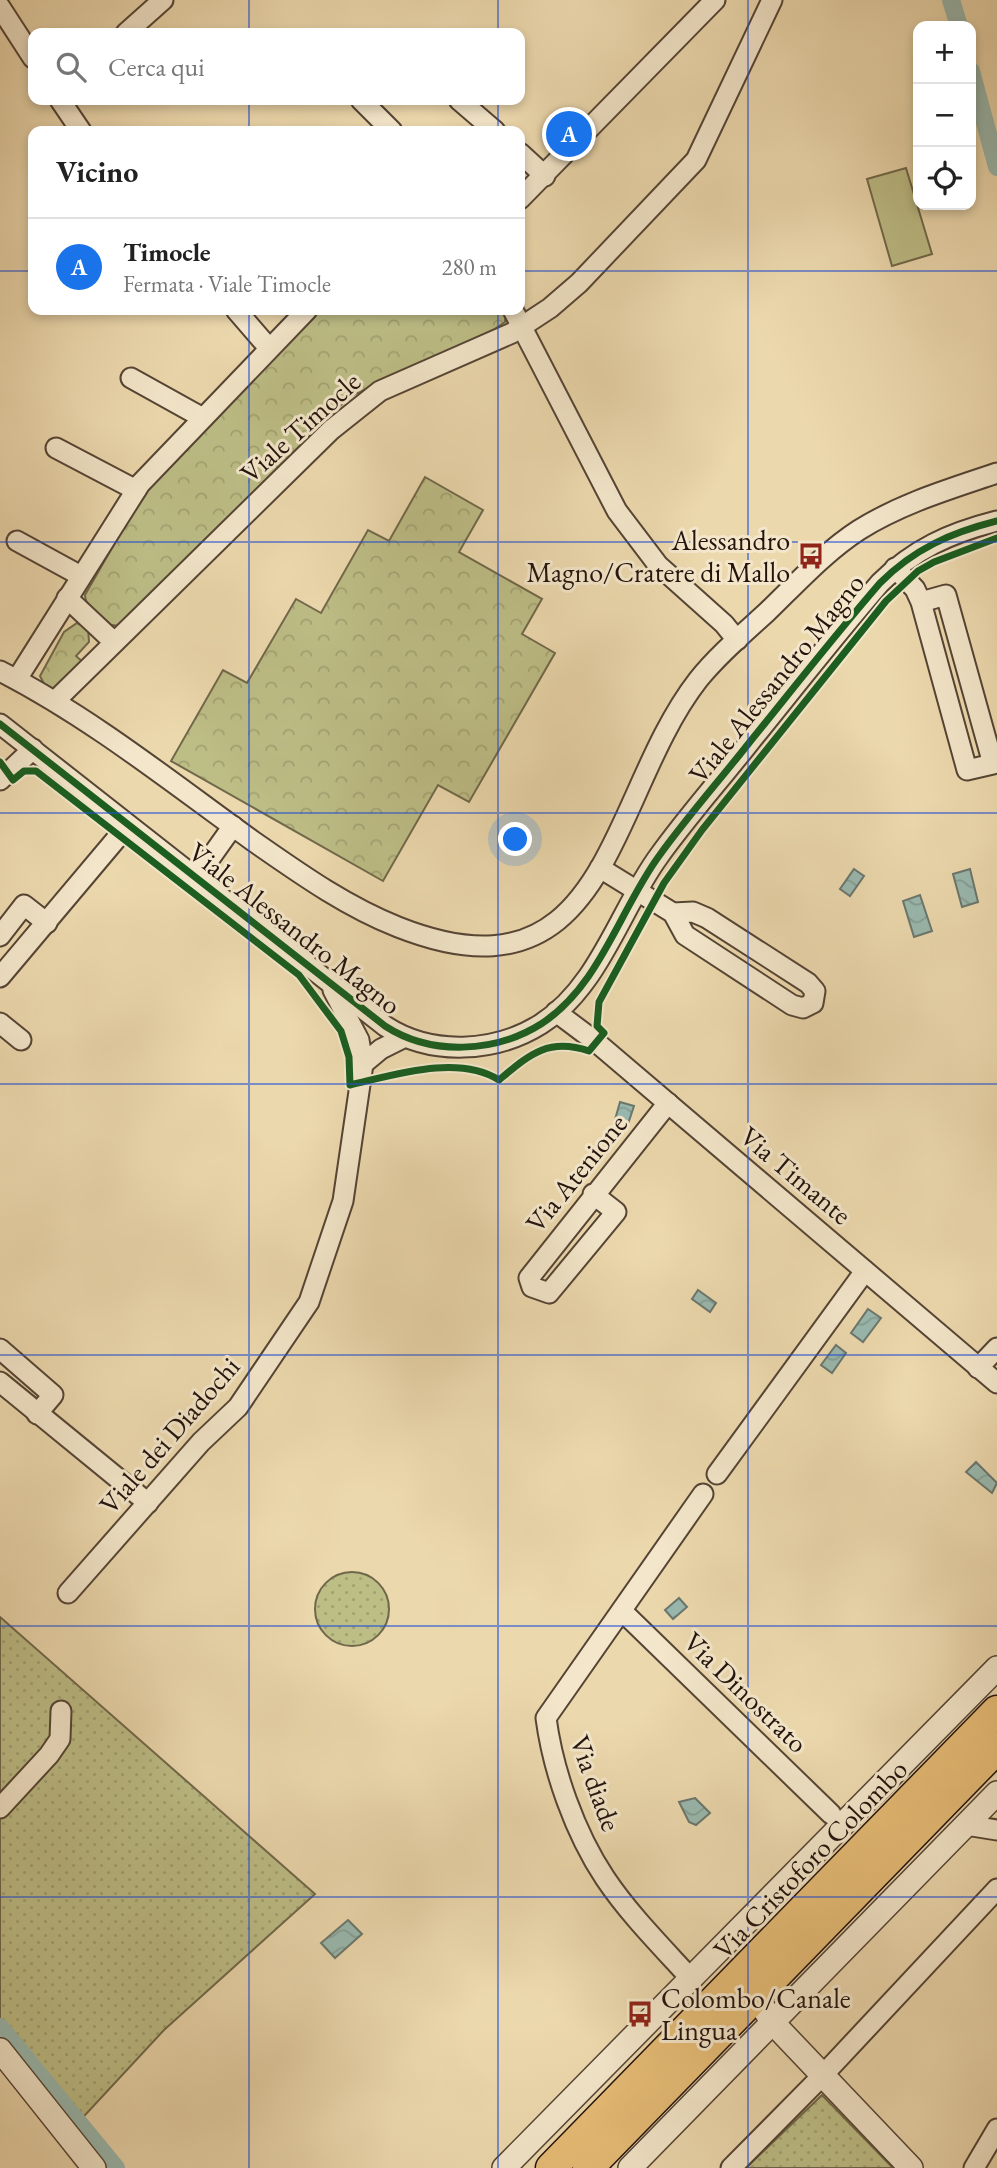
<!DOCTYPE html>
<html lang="it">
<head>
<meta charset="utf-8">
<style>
  :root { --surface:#fff; --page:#f2f2f2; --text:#222; --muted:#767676; --line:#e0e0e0; --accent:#1a73e8 }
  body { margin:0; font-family:"EB Garamond",serif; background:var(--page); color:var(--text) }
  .controls { position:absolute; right:21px; top:21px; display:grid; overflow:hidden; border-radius:14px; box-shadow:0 4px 10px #0003 }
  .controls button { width:63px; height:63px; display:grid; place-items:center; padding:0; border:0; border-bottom:2px solid var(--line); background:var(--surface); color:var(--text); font:35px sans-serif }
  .you { position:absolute; left:516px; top:840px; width:24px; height:24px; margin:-18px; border:5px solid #fff; border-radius:50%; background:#1a73e8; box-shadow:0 0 0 10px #1a73e833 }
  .badge { display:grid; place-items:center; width:46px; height:46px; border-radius:50%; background:var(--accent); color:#fff; font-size:23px; font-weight:700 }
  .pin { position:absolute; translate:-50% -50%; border:4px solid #fff; box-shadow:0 2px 7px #0006 }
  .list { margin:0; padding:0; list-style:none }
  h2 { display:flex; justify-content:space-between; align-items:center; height:91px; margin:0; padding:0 28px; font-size:30px }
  h2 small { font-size:23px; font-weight:400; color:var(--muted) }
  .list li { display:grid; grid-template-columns:46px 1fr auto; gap:21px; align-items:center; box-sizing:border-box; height:98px; padding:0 28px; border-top:2px solid var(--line) }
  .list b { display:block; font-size:26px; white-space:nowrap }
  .list p { margin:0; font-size:23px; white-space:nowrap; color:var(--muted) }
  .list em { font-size:23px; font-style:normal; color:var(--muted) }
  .icon { flex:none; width:38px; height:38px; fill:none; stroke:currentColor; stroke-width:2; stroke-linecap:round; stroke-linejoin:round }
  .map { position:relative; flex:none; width:997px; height:2168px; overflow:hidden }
  .search { position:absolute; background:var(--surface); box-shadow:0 4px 10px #0003; left:28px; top:28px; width:497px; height:77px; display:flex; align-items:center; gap:18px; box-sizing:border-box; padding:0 24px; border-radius:14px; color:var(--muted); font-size:26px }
  .panel { position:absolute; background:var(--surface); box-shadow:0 4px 10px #0003; left:28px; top:126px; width:497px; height:189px; border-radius:14px }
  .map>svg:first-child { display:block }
</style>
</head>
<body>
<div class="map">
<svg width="997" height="2168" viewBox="0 0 997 2168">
  <defs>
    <pattern id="grass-dots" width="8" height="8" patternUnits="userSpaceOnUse" patternTransform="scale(1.75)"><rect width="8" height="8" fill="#bdbd86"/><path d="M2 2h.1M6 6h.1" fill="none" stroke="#a2a272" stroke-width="1.8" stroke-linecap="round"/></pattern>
    <pattern id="park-crowns" width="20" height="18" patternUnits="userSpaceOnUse" patternTransform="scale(1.75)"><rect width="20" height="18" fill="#bdbd86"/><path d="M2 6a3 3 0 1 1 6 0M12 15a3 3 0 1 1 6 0" fill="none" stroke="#a2a272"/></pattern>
    <pattern id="water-waves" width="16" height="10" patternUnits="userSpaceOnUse" patternTransform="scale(1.75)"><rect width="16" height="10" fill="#99b9af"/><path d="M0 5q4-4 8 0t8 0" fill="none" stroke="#849e95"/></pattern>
  </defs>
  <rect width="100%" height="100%" fill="#ecd8ad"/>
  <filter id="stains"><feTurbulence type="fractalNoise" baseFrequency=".00286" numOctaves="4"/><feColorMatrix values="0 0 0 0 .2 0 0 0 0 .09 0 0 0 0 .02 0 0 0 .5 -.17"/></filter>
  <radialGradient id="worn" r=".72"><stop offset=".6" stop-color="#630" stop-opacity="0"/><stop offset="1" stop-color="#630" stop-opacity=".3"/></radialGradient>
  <!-- grass -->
  <g fill="url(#grass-dots)" stroke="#70684a" stroke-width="2">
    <circle cx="352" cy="1609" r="37"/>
    <polygon points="0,1617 315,1894 164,2030 74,2127 0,2039"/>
    <polygon points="822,2095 893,2168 746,2168"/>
  </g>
  <!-- park -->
  <g fill="url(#park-crowns)" stroke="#70684a" stroke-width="2">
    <path d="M320,310H506L505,322L493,330L349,397L120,625C106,629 85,607 85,595L144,492Z"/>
    <polygon points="425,477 483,510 459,552 542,599 522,634 555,653 469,802 438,785 383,881 171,761 223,670 247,683 296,599 321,613 368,530 389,541"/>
    <polygon points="77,623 88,628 89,642 76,656 84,663 56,691 45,686 40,676 64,632"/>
  </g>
  <!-- garden -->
  <polygon fill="#bdbd86" stroke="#70684a" stroke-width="2" points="906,168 932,254 892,266 867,179"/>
  <!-- water -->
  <g fill="url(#water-waves)" stroke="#6a776e" stroke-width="2">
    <polygon points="854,869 864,876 850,896 840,889"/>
    <polygon points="970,869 978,902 962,907 953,874"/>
    <polygon points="920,895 932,931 914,937 903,901"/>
    <polygon points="620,1102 634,1106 627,1127 614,1123"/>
    <polygon points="698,1290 716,1303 710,1312 692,1299"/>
    <polygon points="868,1309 881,1318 863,1342 851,1333"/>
    <polygon points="836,1345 846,1353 832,1373 821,1365"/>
    <polygon points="976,1462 997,1483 992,1493 966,1472"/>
    <polygon points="679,1598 687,1607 673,1619 665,1610"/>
    <polygon points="695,1798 710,1813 696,1825 689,1822 679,1802"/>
    <polygon points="348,1920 362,1934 335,1958 321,1943"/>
  </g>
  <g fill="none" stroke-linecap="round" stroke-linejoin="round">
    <!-- canal -->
    <g stroke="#99b9af" stroke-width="18">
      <polyline points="951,0 959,26"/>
      <polyline points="971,71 997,167"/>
      <polyline points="0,2027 116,2168"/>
    </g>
    <!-- minor casing -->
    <g stroke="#554435" stroke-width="23">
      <g id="minor">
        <polyline points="0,7 33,58"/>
        <polyline points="126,33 163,0"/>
        <polyline points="60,100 81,131"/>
        <polyline points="361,100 392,131"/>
        <polyline points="459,100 495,131"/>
        <polyline points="520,153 545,176"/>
        <polyline points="520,199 715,0"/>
        <polyline points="236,310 268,347"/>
        <polyline points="513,310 617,511 658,565 724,624 737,640"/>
        <polyline points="131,378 203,418"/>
        <polyline points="56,448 136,490"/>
        <polyline points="17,541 81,576"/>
        <polyline points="895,568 915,589 921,602 967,770 993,764 946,595 921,602"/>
        <polyline points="67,598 114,642"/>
        <path d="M0,671C90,717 171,782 253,841C299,873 345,906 398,927C610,1011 607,797 698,680C718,655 743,634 767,612C796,584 825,552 859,530C902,503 950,489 997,473"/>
        <polyline points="17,679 140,484 307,310"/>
        <polyline points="55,701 331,430 380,391 512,333 550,308 579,283 696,160 772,0"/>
        <path d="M0,724L385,1026C431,1056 495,1053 541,1024C600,986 620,909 659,856C687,817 719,781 749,743C792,690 835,635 880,583C914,549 950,533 997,521"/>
        <polyline points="0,780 33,749"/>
        <polyline points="600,868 673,913 693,912 707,918 808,983 815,991 813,1003 803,1008 792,1005 685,935 673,913"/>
        <polyline points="196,878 233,826"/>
        <polyline points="0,936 24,905 47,923"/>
        <polyline points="0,977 128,825"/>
        <polyline points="333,990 359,1040 363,1064 381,1049 405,1037"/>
        <polyline points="556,1012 596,1042 997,1383"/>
        <polyline points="0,1023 21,1040"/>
        <polyline points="593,1194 616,1212 549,1293 532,1287 529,1278 668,1103"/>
        <polyline points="0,1349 53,1395 37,1414"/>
        <polyline points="978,1368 997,1348"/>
        <polyline points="0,1382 148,1503"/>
        <polyline points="717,1474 865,1271"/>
        <polyline points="68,1593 201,1442 238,1407 309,1302 343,1201 363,1064"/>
        <polyline points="623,1612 831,1814"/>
        <polyline points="0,1808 49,1755 60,1739 61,1711"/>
        <polyline points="966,1825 997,1830"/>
        <path d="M692,1980C662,1947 629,1914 605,1878C575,1833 553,1771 546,1718L703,1494"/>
        <polyline points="731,2168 823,2075 997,1889"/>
        <polyline points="974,2168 997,2129"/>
      </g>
    </g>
    <!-- tertiary casing -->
    <g stroke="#554435" stroke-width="26">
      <g id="tertiary">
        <polyline points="743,1986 756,1996 773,2023 911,2168"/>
        <polyline points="0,2050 94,2168"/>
        <polyline points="504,2168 997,1668"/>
        <polyline points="630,2168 997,1793"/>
      </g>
    </g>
    <!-- primary casing -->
    <g stroke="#23130d" stroke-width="33">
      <g id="primary">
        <polyline points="551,2168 997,1711"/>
        <polyline points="588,2168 997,1748"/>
      </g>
    </g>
    <!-- minor -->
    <use href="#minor" stroke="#f3e6ca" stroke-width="19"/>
    <!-- tertiary -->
    <use href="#tertiary" stroke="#f3e6ca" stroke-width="23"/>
    <!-- primary -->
    <use href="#primary" stroke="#e6bc76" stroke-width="30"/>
    <!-- cycleway casing -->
    <g stroke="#f3e6ca" stroke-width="11">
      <g id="cycleway">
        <path d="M0,724L385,1026C431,1056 495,1053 541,1024C600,986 620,909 659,856C687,817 719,781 749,743C792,690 835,635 880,583C914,549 950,533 997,521"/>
        <path d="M0,762L13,780L24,771H36L299,975L341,1031L349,1057L350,1085C394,1075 458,1054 499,1080C529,1055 548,1037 589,1051L604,1033L597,1026L599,1002L664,883L702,830L886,601L918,571L934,562L997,538"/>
      </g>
    </g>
    <!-- cycleway -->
    <use href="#cycleway" stroke="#1b5e20" stroke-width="7"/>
  </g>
  <!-- grid -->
  <path fill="none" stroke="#1d4ed8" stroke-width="2" stroke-opacity="0.55" d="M249,0V33M498,0V33M748,0V2168M249,100V131M498,100V131M0,271H33M520,271H997M249,310V2168M498,310V2168M0,542H997M0,813H997M0,1084H997M0,1355H997M0,1626H997M0,1897H997"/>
  <!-- icons -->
  <defs>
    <g id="bus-bare" transform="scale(2.1)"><path d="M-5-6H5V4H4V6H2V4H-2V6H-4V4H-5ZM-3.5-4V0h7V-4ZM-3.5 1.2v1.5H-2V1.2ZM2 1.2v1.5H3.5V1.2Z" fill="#8f2418" stroke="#f3e6ca" stroke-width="2.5" paint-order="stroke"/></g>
  </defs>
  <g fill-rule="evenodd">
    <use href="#bus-bare" x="811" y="556"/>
    <use href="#bus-bare" x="640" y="2014"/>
  </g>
  <g text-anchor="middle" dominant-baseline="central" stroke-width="6" stroke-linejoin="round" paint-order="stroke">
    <!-- street labels -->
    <g font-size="28" fill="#23130d" stroke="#f3e6ca">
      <text transform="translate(300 427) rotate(-42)">Viale Timocle</text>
      <text transform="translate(776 678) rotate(-51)">Viale Alessandro Magno</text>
      <text transform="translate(295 928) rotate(38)">Viale Alessandro Magno</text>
      <text transform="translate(576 1173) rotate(-51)">Via Atenione</text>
      <text transform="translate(796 1175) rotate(40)">Via Timante</text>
      <text transform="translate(169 1435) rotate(-49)">Viale dei Diadochi</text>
      <text transform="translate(746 1692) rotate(44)">Via Dinostrato</text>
      <text transform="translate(596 1783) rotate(70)">Via diade</text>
      <text transform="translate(810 1859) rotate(-46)">Via Cristoforo Colombo</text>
    </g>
    <!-- poi labels -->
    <g font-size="28" fill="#23130d" stroke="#f3e6ca" text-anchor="end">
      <text x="790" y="540">Alessandro<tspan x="790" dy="32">Magno/Cratere di Mallo</tspan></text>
      <text x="661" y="1998" text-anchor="start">Colombo/Canale<tspan x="661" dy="32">Lingua</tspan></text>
    </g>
  </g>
  <rect width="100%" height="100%" filter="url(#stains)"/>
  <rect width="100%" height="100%" fill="url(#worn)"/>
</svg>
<div class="controls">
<button>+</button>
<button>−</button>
<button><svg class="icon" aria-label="locate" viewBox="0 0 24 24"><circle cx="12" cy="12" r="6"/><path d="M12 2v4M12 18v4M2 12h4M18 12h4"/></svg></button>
</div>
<div class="you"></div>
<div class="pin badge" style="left:569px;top:134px">A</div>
<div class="search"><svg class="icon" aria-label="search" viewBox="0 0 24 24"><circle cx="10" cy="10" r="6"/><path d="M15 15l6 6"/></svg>Cerca qui</div>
<section class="panel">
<h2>Vicino<small></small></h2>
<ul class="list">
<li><span class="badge">A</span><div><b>Timocle</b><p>Fermata · Viale Timocle</p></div><em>280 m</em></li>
</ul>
</section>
</div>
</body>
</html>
